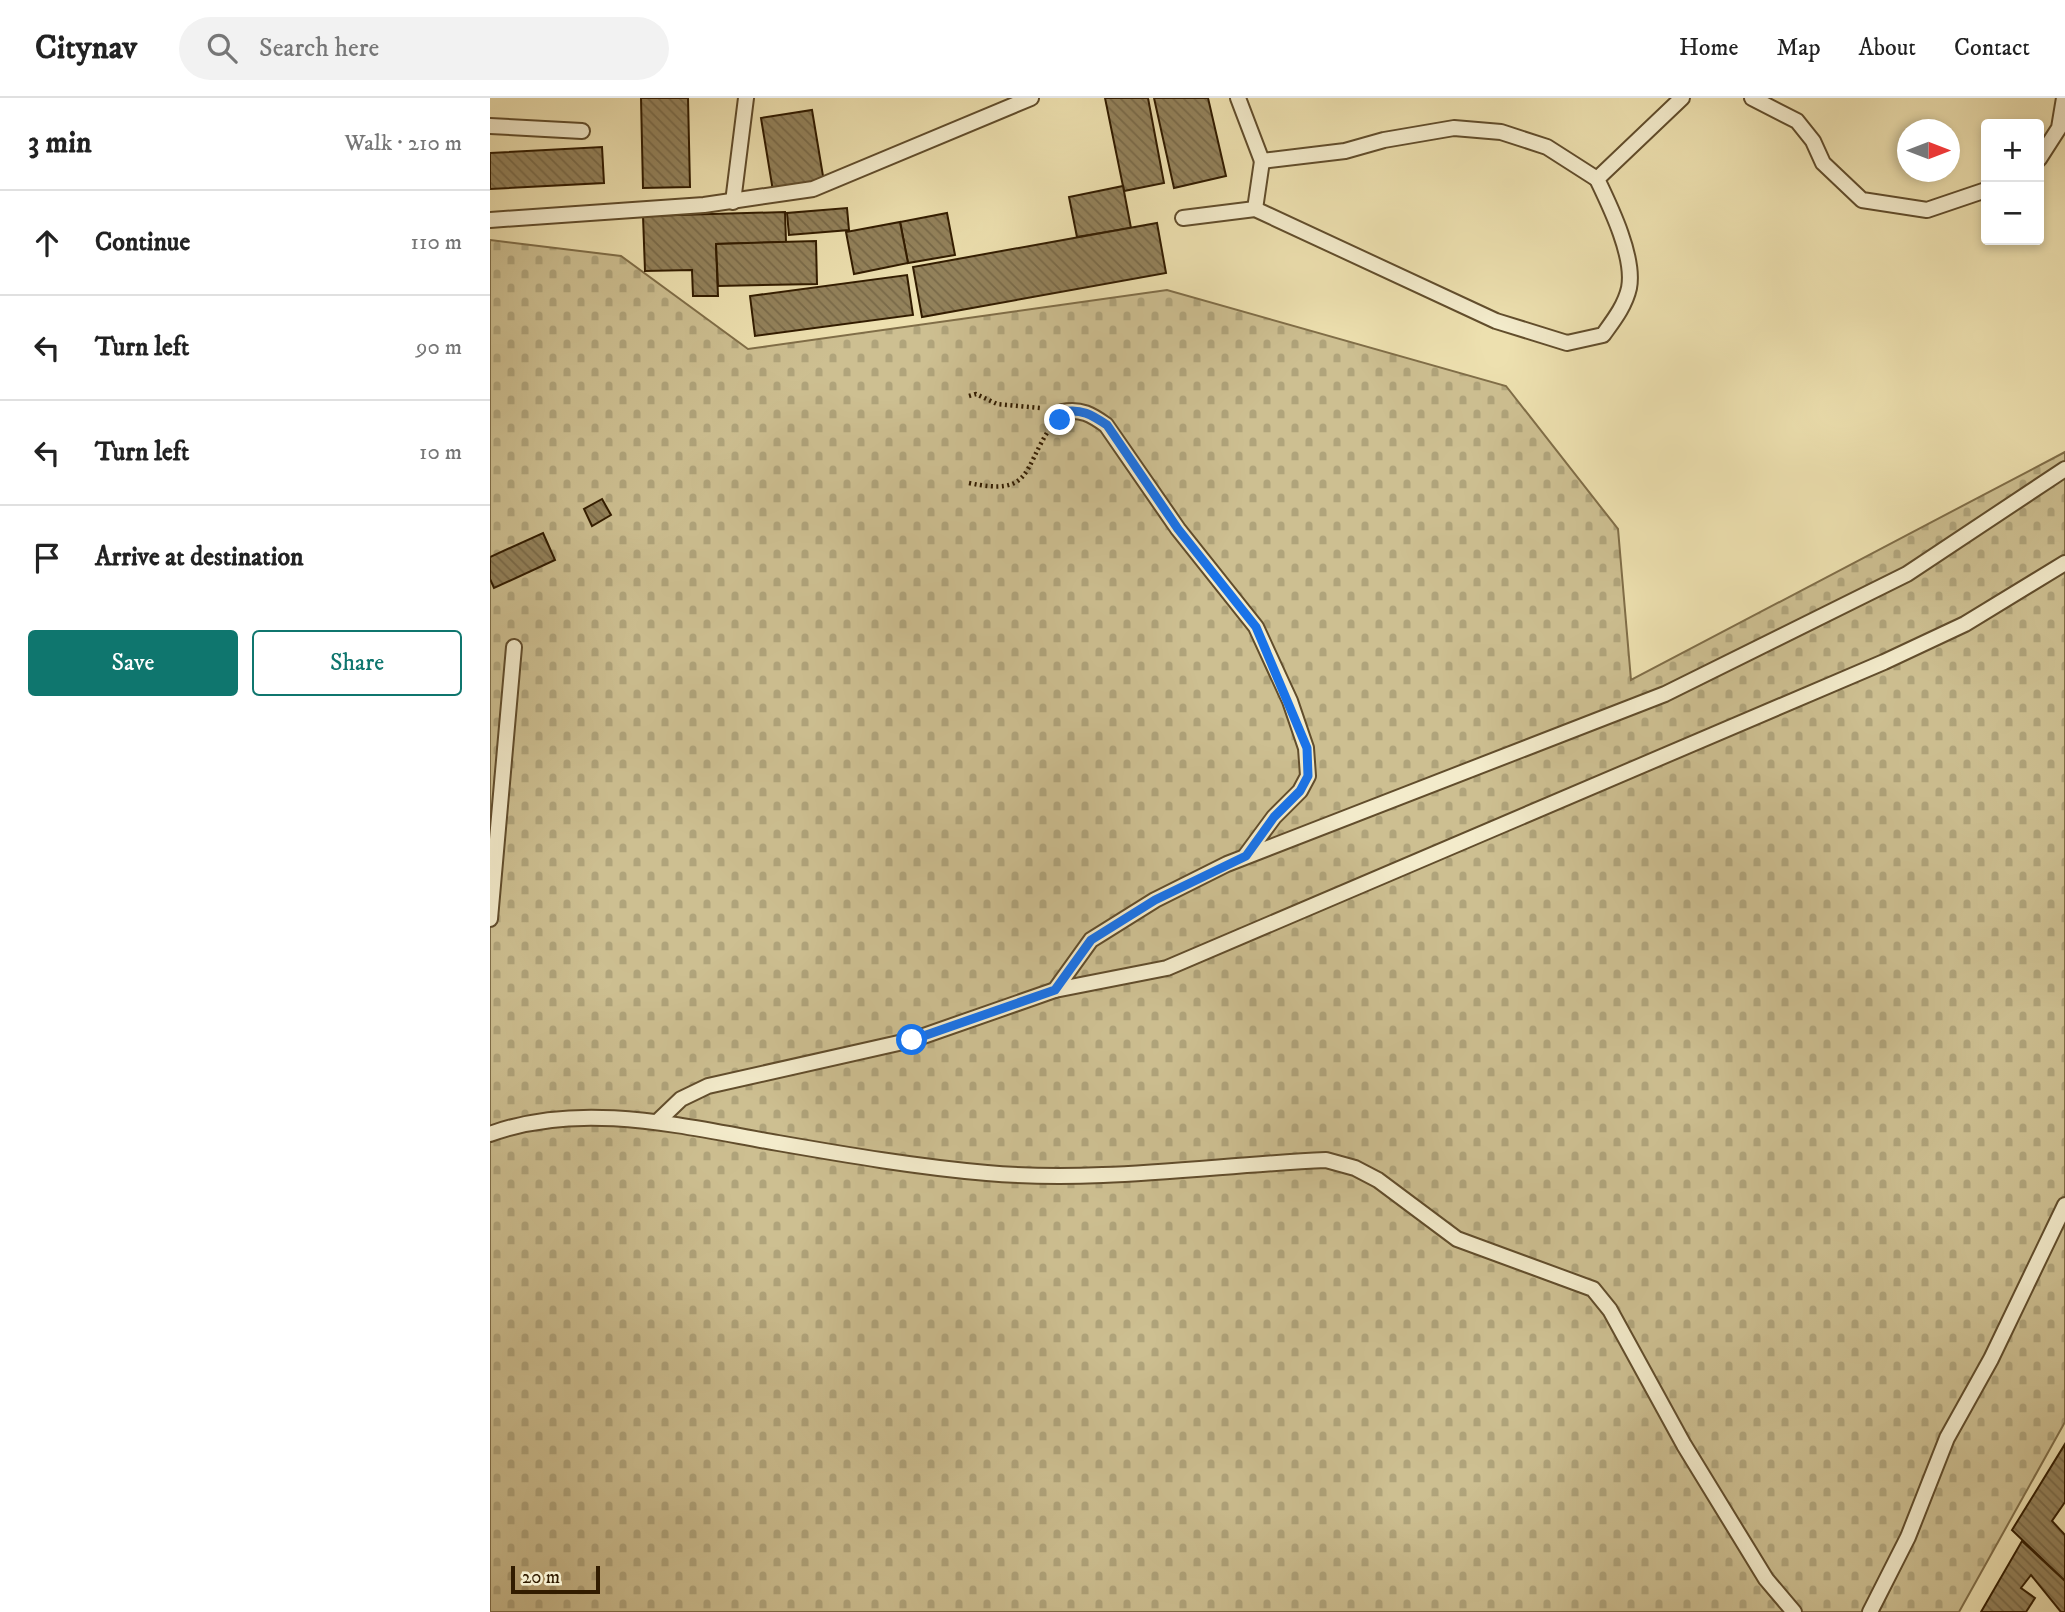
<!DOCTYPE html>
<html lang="en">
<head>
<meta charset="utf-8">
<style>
  :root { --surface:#fff; --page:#f2f2f2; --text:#222; --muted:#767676; --line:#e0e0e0; --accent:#0f766e }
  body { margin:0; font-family:"IM FELL DW Pica",serif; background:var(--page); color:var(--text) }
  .controls { position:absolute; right:21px; top:21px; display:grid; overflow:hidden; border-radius:7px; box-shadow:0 4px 10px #0003 }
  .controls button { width:63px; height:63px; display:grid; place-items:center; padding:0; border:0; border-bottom:2px solid var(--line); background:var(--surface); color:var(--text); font:35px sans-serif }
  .compass { position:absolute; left:1407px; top:21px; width:63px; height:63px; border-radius:50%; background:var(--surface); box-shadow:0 4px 10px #0003; rotate:90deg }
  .scale { position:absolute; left:21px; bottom:18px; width:89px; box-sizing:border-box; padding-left:7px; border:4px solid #321c00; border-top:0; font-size:19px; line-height:24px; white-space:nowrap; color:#321c00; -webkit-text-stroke:5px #f3ebcb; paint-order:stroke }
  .stop { position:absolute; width:21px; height:21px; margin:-16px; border:5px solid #1a73e8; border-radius:50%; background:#fff }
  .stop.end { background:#1a73e8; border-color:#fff; box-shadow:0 2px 7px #0008 }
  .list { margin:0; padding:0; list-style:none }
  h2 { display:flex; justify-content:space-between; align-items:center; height:91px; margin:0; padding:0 28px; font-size:30px }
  h2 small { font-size:23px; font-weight:400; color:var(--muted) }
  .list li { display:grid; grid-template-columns:46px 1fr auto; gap:21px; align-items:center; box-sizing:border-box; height:105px; padding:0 28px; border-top:2px solid var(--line) }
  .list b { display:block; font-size:26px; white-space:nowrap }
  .list em { font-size:23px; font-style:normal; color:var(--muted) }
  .actions { display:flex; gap:14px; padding:21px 28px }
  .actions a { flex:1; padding:16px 0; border:2px solid var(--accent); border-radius:7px; text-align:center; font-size:24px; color:var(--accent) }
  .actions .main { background:var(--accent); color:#fff }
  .icon { flex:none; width:38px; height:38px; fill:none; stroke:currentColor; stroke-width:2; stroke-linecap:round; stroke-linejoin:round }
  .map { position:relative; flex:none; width:1575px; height:1514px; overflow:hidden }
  header { display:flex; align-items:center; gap:42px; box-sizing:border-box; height:98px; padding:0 35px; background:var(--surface); border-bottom:2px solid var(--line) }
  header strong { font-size:33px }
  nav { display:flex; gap:38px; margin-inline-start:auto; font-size:24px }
  .search { width:490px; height:63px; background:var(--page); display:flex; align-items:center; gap:18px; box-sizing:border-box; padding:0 24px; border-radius:38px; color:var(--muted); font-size:26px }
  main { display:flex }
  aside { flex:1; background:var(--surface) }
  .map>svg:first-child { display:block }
</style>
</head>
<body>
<header>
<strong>Citynav</strong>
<div class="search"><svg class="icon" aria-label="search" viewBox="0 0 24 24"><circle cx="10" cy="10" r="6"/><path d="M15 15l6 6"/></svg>Search here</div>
<nav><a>Home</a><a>Map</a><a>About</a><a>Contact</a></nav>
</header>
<main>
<aside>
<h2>3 min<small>Walk · 210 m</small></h2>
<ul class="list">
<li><svg class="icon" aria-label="ahead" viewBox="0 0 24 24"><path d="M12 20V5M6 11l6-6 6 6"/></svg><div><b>Continue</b></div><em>110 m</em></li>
<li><svg class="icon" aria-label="left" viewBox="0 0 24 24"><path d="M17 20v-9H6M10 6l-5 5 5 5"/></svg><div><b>Turn left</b></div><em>90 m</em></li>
<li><svg class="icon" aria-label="left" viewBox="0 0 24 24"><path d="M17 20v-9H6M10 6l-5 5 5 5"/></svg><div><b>Turn left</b></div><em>10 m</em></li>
<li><svg class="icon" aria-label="arrive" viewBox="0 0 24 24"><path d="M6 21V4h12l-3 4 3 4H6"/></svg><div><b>Arrive at destination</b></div></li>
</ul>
<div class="actions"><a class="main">Save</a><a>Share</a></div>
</aside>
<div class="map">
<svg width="1575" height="1514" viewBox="0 0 1575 1514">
  <defs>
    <pattern id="cemetery-stones" width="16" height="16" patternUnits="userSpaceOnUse" patternTransform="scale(1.75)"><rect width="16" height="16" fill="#cdbf91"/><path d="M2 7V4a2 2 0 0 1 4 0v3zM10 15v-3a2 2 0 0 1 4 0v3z" fill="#b0a47b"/></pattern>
    <pattern id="building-back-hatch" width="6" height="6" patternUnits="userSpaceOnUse" patternTransform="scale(1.75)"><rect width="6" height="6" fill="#93825b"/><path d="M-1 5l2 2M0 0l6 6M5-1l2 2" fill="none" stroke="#796a49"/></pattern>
  </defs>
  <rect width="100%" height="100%" fill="#ede0af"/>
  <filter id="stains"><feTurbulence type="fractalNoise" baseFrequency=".00286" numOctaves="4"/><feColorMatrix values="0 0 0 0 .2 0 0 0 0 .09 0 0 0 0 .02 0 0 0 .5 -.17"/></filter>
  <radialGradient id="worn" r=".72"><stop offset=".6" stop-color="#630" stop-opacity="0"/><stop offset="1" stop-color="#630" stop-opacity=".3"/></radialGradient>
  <!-- cemetery -->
  <polygon fill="url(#cemetery-stones)" stroke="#806e48" stroke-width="2" points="0,142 131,158 258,251 677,192 1016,288 1128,431 1141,582 1575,354 1575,1324 1469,1514 0,1514"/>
  <!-- building -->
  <g fill="url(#building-back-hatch)" stroke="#321c00" stroke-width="2">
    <polygon points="151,0 198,0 200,89 153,90"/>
    <polygon points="615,0 658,0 674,85 634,93"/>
    <polygon points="664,0 718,0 736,78 684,90"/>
    <polygon points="322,12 334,84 283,93 271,20"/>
    <polygon points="112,49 114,85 0,91 0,55"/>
    <polygon points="633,88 641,130 587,139 579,99"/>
    <polygon points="357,110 359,132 299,137 297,115"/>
    <polygon points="295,114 296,144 226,146 228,198 203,198 202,172 155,173 153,118"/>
    <polygon points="457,115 465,157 418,165 410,124"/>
    <polygon points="410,124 418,165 364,176 356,134"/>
    <polygon points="667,125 676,175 432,219 423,169"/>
    <polygon points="326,143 327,186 228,188 226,146"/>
    <polygon points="417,177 423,217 265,238 260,198"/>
    <polygon points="112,401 121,417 102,428 94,411"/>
    <polygon points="53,435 65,462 4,490 0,481 0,459"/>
    <polygon points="1575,1346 1575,1404 1562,1423 1575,1437 1575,1483 1522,1432"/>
    <polygon points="1532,1443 1575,1483 1575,1514 1571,1514 1541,1477 1531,1490 1545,1500 1536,1514 1491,1514"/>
  </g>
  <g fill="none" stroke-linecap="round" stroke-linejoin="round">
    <!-- lane casing -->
    <g stroke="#614d2c" stroke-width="18">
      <g id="lane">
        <polyline points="748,0 772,63 855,53 894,42 964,30 1011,34 1057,49 1107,81"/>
        <polyline points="1262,0 1307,23 1323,43 1333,65 1372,102 1437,112 1496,92"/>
        <polyline points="0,28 92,33"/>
        <polyline points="1549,61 1569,30 1574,0"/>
        <polyline points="243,104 256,0"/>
        <polyline points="765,111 772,63"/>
        <path d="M693,120L765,111L1006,223L1077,245L1113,237C1123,223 1135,208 1139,190C1145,159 1120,108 1107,81L1192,0"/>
        <polyline points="0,122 214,107 323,91 541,0"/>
        <path d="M572,314C591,310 602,317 616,327L688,431L766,529L800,603L816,650L818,678L810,693L784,719L756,757"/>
        <polyline points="0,821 24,549"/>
        <polyline points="565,892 677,870 1394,564 1475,526 1575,465"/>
        <polyline points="167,1024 191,1001 218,988 422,942 565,892 601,842 665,802 737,766 1175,596 1417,476 1575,371"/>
        <path d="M0,1036C92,1002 195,1029 288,1045C357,1057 427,1069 497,1075C610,1085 723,1067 836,1062L865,1070L888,1082L967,1141L1103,1191L1120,1212L1194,1347L1276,1481L1304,1514"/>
        <polyline points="1380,1514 1418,1439 1457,1340 1501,1261 1575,1107"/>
      </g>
    </g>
    <!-- path -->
    <g stroke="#321c00" stroke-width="4.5" stroke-dasharray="2 3.5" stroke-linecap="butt">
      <polyline points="479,298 486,296 507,306 550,310"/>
      <path d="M479,385C542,398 532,373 560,330"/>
    </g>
    <!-- lane -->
    <use href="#lane" stroke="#f3ebcb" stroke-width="14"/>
  </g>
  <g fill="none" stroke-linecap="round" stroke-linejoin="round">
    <!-- route -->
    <path stroke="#1a73e8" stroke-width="9" d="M422,942L565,892L601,842L665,802L756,758L784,719L810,693L818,678L817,650L766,529L688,431L617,327C602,317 591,310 572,314L570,322"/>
  </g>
  <rect width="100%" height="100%" filter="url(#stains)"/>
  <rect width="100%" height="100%" fill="url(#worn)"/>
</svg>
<div class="controls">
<button>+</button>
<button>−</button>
</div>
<svg class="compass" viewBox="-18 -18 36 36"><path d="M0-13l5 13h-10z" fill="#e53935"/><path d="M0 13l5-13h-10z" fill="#767676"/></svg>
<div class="scale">20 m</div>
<div class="stop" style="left:422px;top:942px"></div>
<div class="stop end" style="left:570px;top:322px"></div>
</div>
</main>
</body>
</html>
